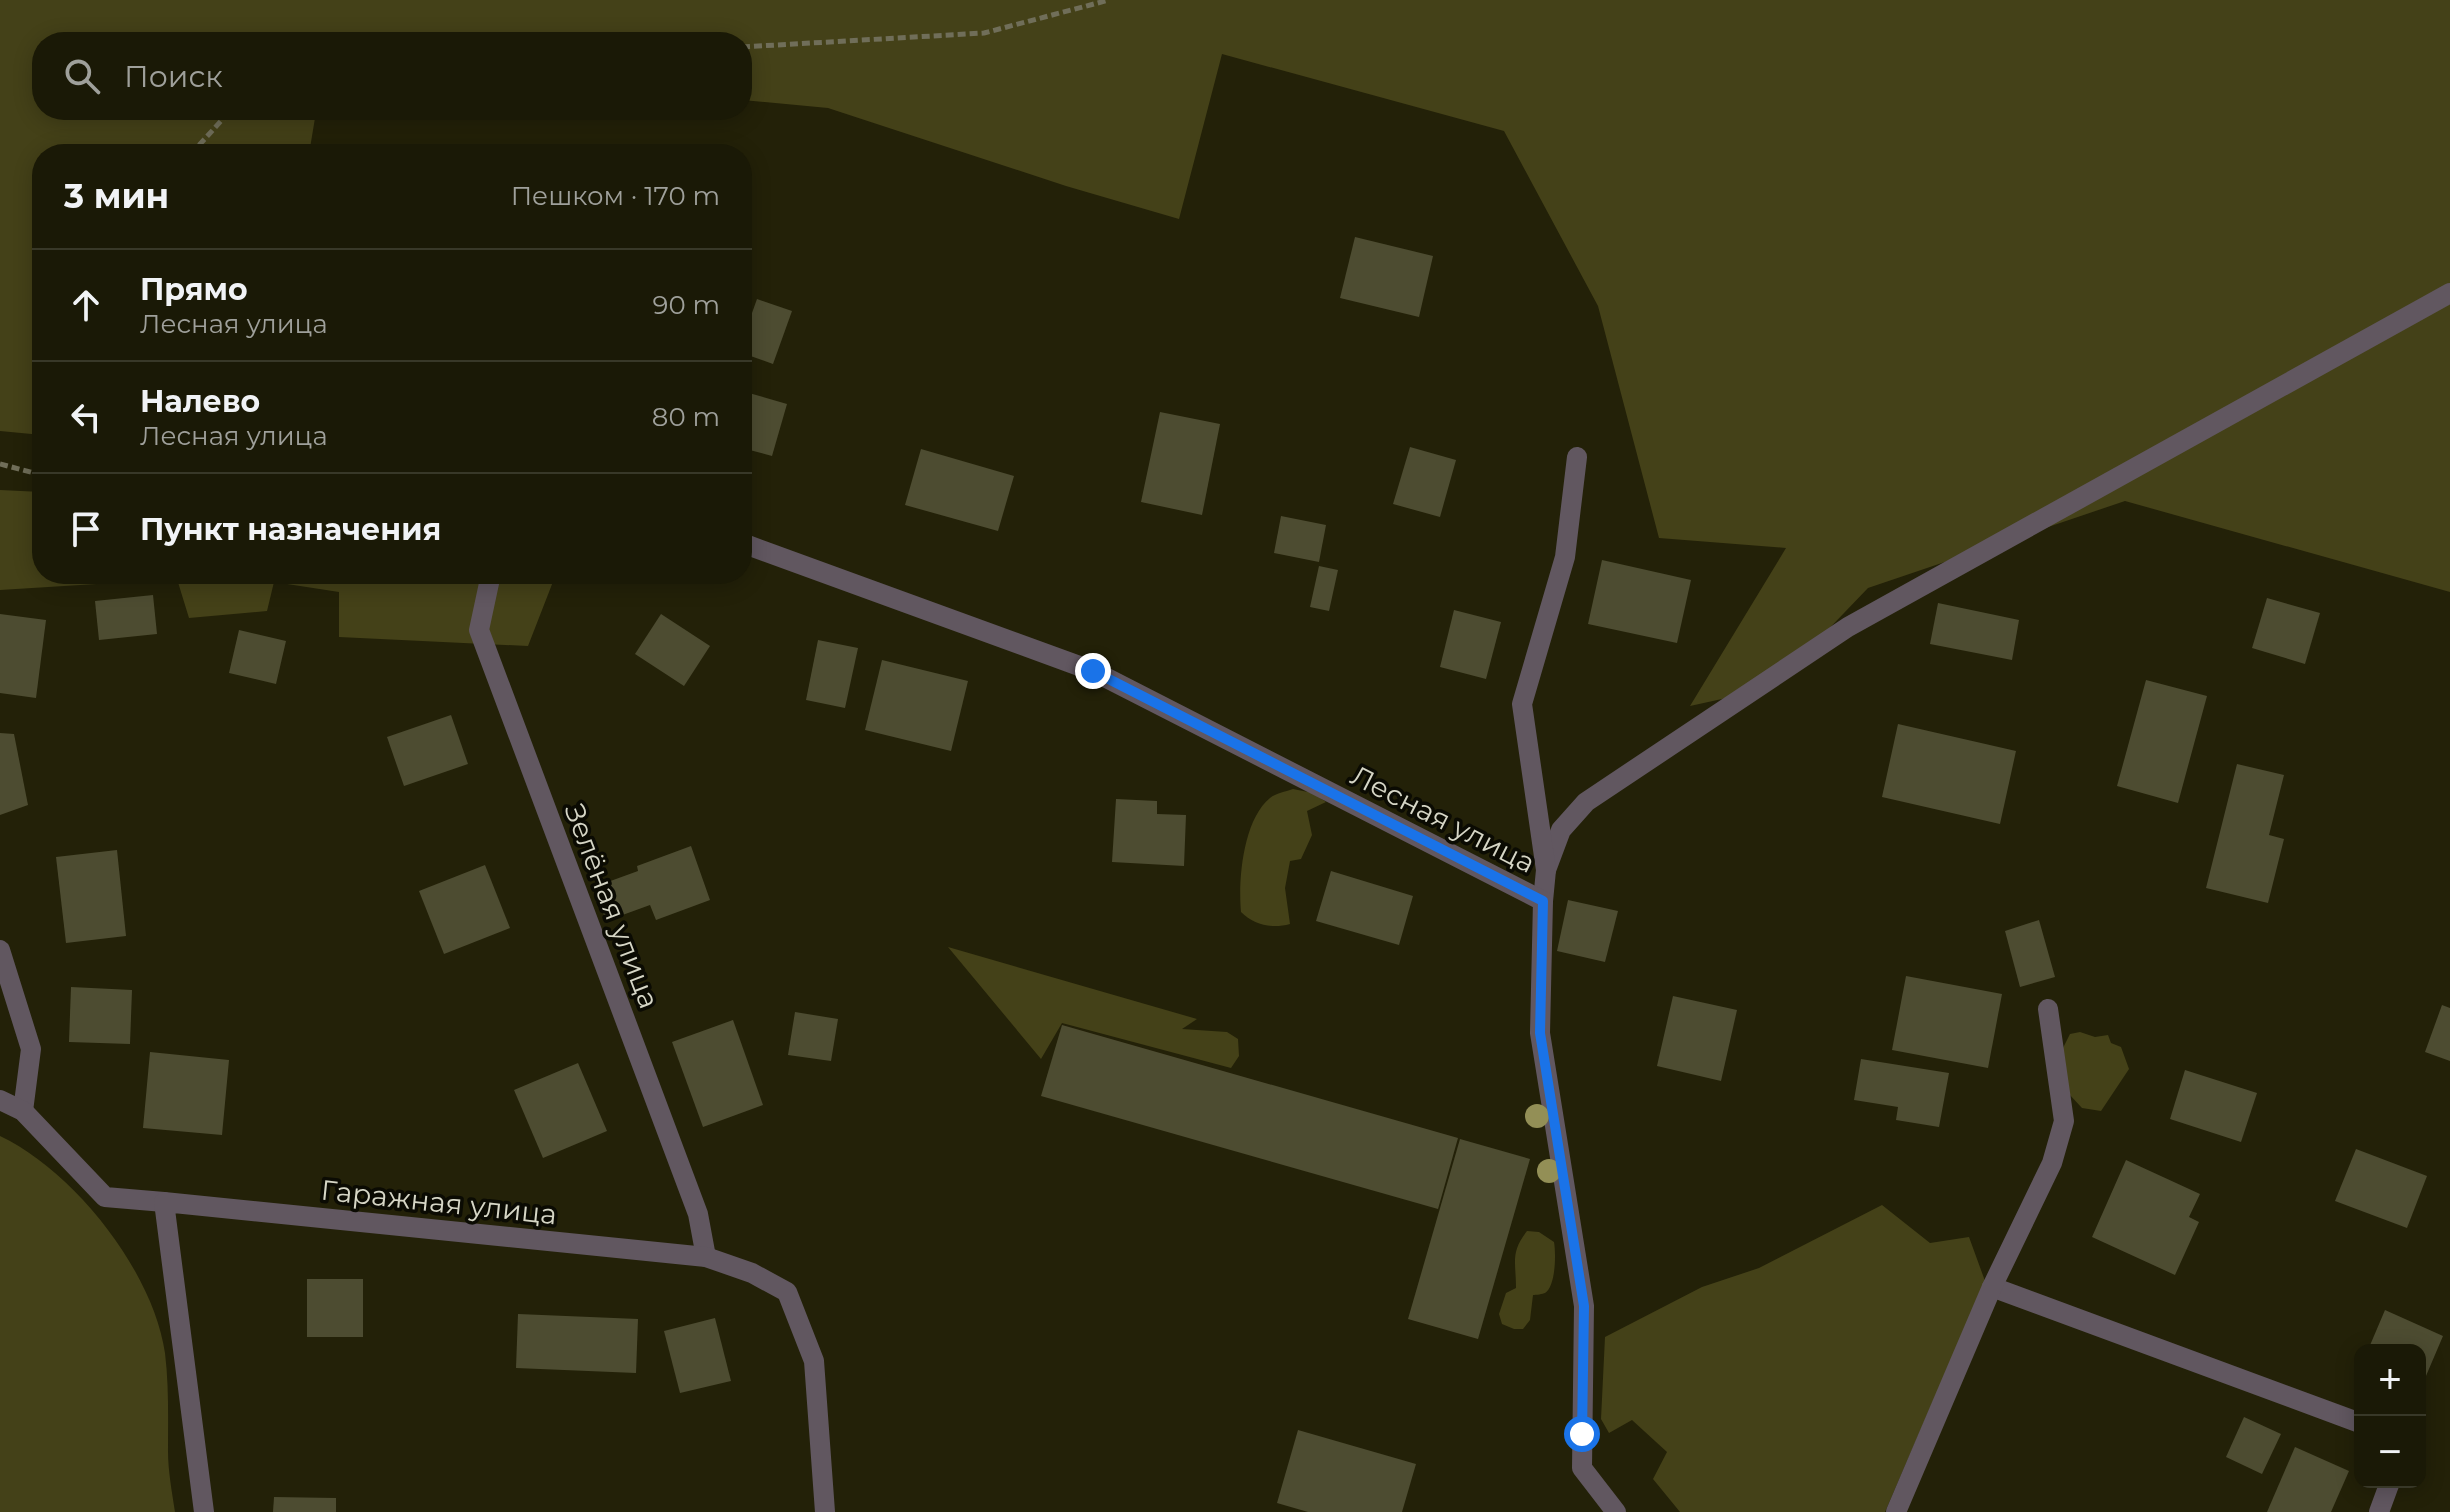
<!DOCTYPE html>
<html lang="ru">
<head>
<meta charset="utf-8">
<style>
  :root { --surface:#1a1906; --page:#272614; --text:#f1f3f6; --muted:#9fa09b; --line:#383828 }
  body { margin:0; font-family:Montserrat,sans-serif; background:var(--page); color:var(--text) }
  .controls { position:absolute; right:24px; bottom:24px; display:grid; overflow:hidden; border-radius:16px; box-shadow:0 4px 20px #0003 }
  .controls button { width:72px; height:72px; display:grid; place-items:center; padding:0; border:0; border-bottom:2px solid var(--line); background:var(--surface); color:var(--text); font:40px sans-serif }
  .stop { position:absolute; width:24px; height:24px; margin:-18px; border:6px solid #1a73e8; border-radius:50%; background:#fff }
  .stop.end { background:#1a73e8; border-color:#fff; box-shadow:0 2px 8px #0008 }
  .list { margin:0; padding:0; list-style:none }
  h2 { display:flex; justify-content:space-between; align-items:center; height:104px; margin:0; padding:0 32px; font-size:34px }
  h2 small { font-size:26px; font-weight:400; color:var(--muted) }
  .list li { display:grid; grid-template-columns:52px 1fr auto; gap:24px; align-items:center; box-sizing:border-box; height:112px; padding:0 32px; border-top:2px solid var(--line) }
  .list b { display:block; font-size:30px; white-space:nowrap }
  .list p { margin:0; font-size:26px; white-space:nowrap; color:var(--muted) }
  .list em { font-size:26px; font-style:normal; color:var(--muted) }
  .icon { flex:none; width:44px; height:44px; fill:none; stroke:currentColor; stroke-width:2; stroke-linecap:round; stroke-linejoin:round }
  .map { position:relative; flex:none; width:2450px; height:1512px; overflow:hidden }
  .search { position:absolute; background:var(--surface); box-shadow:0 4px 20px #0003; left:32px; top:32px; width:720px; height:88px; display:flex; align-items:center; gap:20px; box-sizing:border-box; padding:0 28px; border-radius:32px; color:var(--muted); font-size:30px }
  .panel { position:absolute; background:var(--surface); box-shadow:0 4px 20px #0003; left:32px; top:144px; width:720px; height:440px; border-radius:32px }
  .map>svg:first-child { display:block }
</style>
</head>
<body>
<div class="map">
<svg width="2450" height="1512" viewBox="0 0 2450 1512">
  <rect width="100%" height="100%" fill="#232108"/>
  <!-- green -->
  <g fill="#444118">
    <polygon points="0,0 2450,0 2450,592 2125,501 1868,588 1772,688 1690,706 1786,548 1659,538 1598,306 1504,131 1222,54 1179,219 1066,186 828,108 742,100 742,42 42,42 42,110 329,110 316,112 309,154 42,154 42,435 0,431"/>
    <polygon points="0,490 42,492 42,574 556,574 528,646 339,637 339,592 274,582 267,611 189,618 177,579 0,590"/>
    <path d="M1293,789L1313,793L1326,802L1307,811L1312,835L1301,859L1290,861L1285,888L1290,924C1272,929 1254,925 1241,912C1238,880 1243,820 1270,798C1276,793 1285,792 1293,789Z"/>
    <polygon points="948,947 1197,1019 1182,1029 1227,1032 1238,1039 1239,1056 1231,1068 1062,1023 1041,1059"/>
    <polygon points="2080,1032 2095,1037 2108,1035 2111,1043 2121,1047 2129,1069 2101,1111 2082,1108 2069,1094 2061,1052 2070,1034"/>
    <path d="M0,1136C74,1171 153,1271 165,1353C169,1386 168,1418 168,1451C168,1471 172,1492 175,1512H0Z"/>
    <polygon points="1882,1205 1930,1243 1969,1237 1985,1281 1885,1512 1680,1512 1653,1479 1667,1452 1632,1420 1609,1433 1601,1419 1605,1337 1702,1287 1759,1268"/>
    <path d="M1527,1231L1539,1232L1554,1242C1556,1253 1556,1286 1545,1293C1543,1294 1536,1295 1533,1295L1530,1320L1523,1329H1514L1502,1324L1499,1314L1506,1293L1516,1288C1516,1262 1510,1253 1527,1231Z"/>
  </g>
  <!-- building -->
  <g fill="#4d4c31">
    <polygon points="1355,237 1433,256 1419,317 1340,298"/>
    <polygon points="757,299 792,311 773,364 742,353 742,341"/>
    <polygon points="742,391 787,404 772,456 742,448"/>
    <polygon points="1160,412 1220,424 1202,515 1141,502"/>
    <polygon points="1410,447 1456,460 1440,517 1393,504"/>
    <polygon points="921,449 1014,476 998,531 905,505"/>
    <polygon points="1281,516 1326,525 1319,562 1274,553"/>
    <polygon points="1602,560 1691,580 1677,643 1588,624"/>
    <polygon points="1319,566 1338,570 1329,611 1310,607"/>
    <polygon points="153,595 157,634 99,640 95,601"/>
    <polygon points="2267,598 2320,613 2305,664 2252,648"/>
    <polygon points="1938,603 2019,620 2012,660 1930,644"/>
    <polygon points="1454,610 1501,622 1486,679 1440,667"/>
    <polygon points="0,614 46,620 36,698 0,693"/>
    <polygon points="661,614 710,646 684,686 635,654"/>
    <polygon points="239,630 286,641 276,684 229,673"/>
    <polygon points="818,640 858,648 845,708 806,700"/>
    <polygon points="882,660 968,681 951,751 865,730"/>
    <polygon points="2146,680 2207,696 2178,803 2117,786"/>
    <polygon points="451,715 468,764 404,786 387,737"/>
    <polygon points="1898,724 2016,751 2000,824 1882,797"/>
    <polygon points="0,733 14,734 28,805 0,815"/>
    <polygon points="2237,764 2284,775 2269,835 2284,839 2268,903 2206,888"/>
    <polygon points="1116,799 1157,801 1157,814 1186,815 1184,866 1112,862"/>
    <polygon points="691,846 710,900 656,920 650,905 606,921 594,887 638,871 637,866"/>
    <polygon points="117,850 126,936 66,943 56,857"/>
    <polygon points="485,865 510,928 444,954 419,891"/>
    <polygon points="1331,871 1413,896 1399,945 1316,921"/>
    <polygon points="1568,900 1618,911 1605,962 1557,951"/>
    <polygon points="2039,920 2055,977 2020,987 2005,931"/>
    <polygon points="1906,976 2002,994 1988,1068 1892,1050"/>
    <polygon points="71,987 132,990 130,1044 69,1042"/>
    <polygon points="1673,996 1737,1010 1721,1081 1657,1066"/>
    <polygon points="2442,1005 2450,1008 2450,1061 2425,1052"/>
    <polygon points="795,1012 838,1019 831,1061 788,1055"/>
    <polygon points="733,1020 763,1105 703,1127 672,1042"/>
    <polygon points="1062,1025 1458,1138 1438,1209 1041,1096"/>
    <polygon points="150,1052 229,1060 222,1135 143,1128"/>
    <polygon points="1861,1059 1949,1073 1939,1127 1896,1120 1898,1107 1854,1100"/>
    <polygon points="578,1063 607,1131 543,1158 514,1090"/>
    <polygon points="2185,1070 2257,1093 2241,1142 2170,1119"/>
    <polygon points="1460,1139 1530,1159 1478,1339 1408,1319"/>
    <polygon points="2356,1149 2427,1176 2407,1228 2335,1201"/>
    <polygon points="2126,1160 2200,1194 2189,1217 2199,1222 2175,1275 2092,1237"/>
    <rect x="307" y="1279" width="56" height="58"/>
    <polygon points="2385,1310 2443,1336 2420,1390 2420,1350 2368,1350"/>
    <polygon points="518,1314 638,1319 636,1373 516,1368"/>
    <polygon points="715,1318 731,1381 680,1393 664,1331"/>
    <polygon points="2244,1417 2281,1434 2262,1474 2226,1457"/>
    <polygon points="1298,1430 1416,1464 1402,1512 1308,1512 1277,1503"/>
    <polygon points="2295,1447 2349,1471 2331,1512 2267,1512"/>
    <polygon points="274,1497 336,1498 336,1512 273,1512"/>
  </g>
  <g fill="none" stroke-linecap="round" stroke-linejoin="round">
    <!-- path -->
    <g stroke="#706e59" stroke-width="5" stroke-dasharray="8 4" stroke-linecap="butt">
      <polyline points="742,47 984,33 1109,0"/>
      <polyline points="191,154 231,110"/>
      <polyline points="0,464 42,475"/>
    </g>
    <!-- lane -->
    <g stroke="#615760" stroke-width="20">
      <polyline points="1546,870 1561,830 1586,802 1848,627 2450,293"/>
      <polyline points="1543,901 1546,870 1522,704 1565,557 1577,457"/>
      <polyline points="1992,1287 2360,1423"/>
      <polyline points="1896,1512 1992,1287 2052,1163 2064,1121 2048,1009"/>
      <polyline points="2379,1512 2390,1482"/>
    </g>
    <!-- street -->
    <g stroke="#615760" stroke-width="20">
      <polyline points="742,543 1093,671 1543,901 1540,1033 1584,1306 1582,1468 1616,1512"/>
      <polyline points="491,574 479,630 698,1214 706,1257"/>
      <polyline points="0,950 31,1049 23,1111"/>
      <polyline points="0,1100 23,1111 105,1197 164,1202"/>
      <polyline points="204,1512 164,1202 706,1257 752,1273 787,1292 814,1361 825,1512"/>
    </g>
  </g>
  <!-- trees -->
  <g fill="#938f56">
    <circle cx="1537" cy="1116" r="12"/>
    <circle cx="1549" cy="1171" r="12"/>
  </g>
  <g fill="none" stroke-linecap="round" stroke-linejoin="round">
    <!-- route -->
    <polyline stroke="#1a73e8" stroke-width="10" points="1093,671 1543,901 1540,1033 1584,1306 1582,1434"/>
  </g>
  <g text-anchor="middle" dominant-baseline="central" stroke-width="7" stroke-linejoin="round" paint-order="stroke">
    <!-- street labels -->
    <g font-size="28" fill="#d6d6c6" stroke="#0b0b03">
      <text transform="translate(1443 819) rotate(27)">Лесная улица</text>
      <text transform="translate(612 906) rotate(69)">Зелёная улица</text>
      <text transform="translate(439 1202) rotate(6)">Гаражная улица</text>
    </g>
  </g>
</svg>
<div class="controls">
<button>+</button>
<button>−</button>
</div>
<div class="stop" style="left:1582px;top:1434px"></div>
<div class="stop end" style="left:1093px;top:671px"></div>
<div class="search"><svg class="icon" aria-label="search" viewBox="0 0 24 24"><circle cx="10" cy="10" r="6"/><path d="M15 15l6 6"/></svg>Поиск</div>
<section class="panel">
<h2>3 мин<small>Пешком · 170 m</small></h2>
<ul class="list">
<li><svg class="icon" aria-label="ahead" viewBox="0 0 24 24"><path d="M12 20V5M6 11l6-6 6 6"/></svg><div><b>Прямо</b><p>Лесная улица</p></div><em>90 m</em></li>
<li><svg class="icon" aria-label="left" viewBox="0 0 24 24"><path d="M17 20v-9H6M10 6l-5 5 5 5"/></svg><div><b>Налево</b><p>Лесная улица</p></div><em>80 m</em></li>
<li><svg class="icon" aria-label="arrive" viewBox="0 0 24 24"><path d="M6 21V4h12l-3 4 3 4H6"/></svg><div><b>Пункт назначения</b></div></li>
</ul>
</section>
</div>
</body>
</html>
